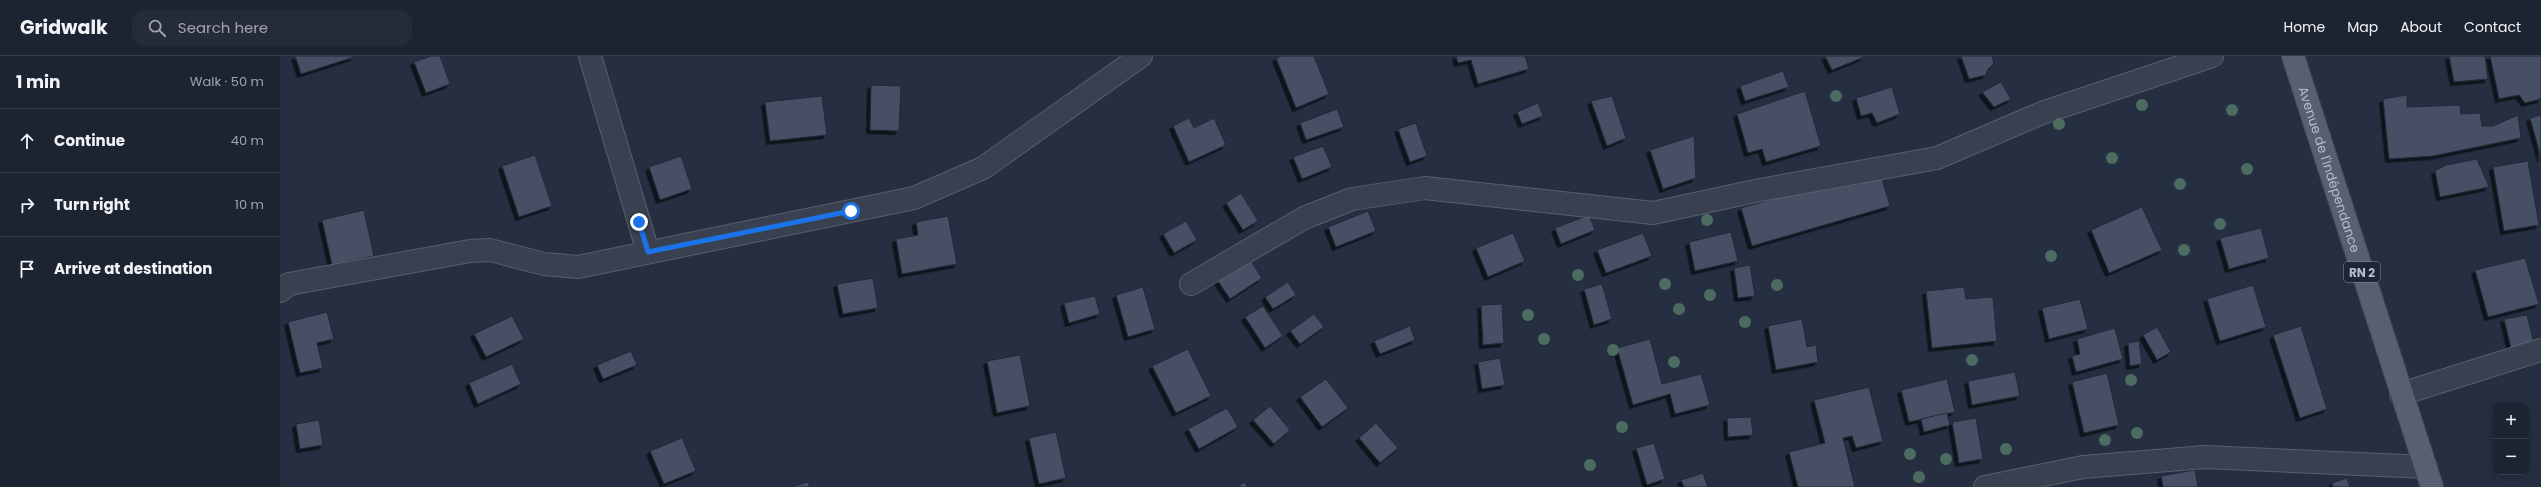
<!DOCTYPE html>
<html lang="en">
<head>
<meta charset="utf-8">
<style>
  :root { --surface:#1c2331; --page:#252b39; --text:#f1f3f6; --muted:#a0a4ab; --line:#3a404d }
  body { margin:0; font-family:Poppins,sans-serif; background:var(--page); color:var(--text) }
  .controls { position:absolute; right:12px; bottom:12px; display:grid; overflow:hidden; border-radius:8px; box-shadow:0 2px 10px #0003 }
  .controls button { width:36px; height:36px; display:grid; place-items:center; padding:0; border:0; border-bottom:1px solid var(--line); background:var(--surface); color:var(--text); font:20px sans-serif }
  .stop { position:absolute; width:12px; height:12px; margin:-9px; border:3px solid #1a73e8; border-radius:50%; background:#fff }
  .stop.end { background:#1a73e8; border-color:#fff; box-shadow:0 1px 4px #0008 }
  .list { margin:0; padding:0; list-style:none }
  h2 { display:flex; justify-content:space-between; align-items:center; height:52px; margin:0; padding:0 16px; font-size:17px }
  h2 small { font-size:13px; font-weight:400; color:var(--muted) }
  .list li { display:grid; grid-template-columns:26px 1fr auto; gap:12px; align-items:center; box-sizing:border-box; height:64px; padding:0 16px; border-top:1px solid var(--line) }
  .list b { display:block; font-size:15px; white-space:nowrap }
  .list em { font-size:13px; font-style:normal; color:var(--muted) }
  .icon { flex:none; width:22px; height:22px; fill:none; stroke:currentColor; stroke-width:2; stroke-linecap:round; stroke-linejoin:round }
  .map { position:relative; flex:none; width:2261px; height:431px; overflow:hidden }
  header { display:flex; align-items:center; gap:24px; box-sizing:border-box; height:56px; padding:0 20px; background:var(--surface); border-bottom:1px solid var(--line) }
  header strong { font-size:19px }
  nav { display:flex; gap:22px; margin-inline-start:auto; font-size:14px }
  .search { width:280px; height:36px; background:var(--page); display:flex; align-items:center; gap:10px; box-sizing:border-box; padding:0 14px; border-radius:12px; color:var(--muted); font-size:15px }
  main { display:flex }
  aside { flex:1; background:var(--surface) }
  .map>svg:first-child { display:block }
</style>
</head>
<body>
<header>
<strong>Gridwalk</strong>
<div class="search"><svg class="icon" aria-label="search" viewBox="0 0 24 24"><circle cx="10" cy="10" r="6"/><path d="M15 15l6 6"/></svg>Search here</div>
<nav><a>Home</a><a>Map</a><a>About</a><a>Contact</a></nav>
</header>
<main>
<aside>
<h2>1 min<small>Walk · 50 m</small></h2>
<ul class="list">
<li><svg class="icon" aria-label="ahead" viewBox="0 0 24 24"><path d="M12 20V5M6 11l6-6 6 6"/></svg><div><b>Continue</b></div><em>40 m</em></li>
<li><svg class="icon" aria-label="right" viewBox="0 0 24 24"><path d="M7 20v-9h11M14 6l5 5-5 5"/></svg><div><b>Turn right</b></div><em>10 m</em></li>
<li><svg class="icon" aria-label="arrive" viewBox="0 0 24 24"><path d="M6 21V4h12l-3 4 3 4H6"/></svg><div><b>Arrive at destination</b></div></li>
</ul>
</aside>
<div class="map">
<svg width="2261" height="431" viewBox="0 0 2261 431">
  <defs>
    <filter id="shadow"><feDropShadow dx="-3.5" dy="3.5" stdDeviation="0" flood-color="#0009"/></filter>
  </defs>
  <rect width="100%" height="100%" fill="#252f41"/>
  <!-- building -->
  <g fill="#465065" stroke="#202838" filter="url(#shadow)">
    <polygon points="15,0 74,0 74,1 21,18"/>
    <polygon points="151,0 160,0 170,28 146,37 134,6"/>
    <polygon points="1002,0 1034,0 1049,38 1016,52 996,2"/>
    <polygon points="1176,0 1245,0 1249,13 1198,28 1191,4 1178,7"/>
    <polygon points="1545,0 1584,0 1584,1 1552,14"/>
    <polygon points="1681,0 1712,0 1714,8 1708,13 1706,19 1689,23"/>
    <polygon points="2169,0 2205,0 2208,23 2174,26"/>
    <polygon points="2210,0 2261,0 2261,43 2245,47 2239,39 2219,43"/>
    <polygon points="1503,15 1509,31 1465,45 1460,30"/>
    <polygon points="1721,26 1731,43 1714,51 1702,36"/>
    <polygon points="591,29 621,30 619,75 590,74"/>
    <polygon points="1612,31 1620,58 1597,67 1592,57 1581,60 1576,42"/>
    <polygon points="1525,35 1541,90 1486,106 1482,93 1468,97 1457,58"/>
    <polygon points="2127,39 2127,51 2180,49 2181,58 2200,57 2202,70 2213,70 2238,59 2241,82 2153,100 2109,103 2103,43"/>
    <polygon points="542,40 547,79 490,85 485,46"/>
    <polygon points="1332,40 1346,82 1327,90 1311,45"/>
    <polygon points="1258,47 1263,60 1242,68 1237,56"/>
    <polygon points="1057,53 1064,71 1026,84 1020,67"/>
    <polygon points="2261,59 2261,102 2250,62"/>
    <polygon points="909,62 914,72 934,62 946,89 909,106 893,70"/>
    <polygon points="1136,67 1147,100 1130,106 1118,73"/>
    <polygon points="1414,80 1416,122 1383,133 1370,94"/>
    <polygon points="1043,90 1052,111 1022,123 1013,101"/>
    <polygon points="255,99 272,150 239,161 222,110"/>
    <polygon points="401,100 412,133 380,144 369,111"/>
    <polygon points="2197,103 2209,131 2160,141 2155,115 2166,109"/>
    <polygon points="2248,105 2259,169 2224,175 2213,111"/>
    <polygon points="1599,112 1610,150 1472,190 1461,152"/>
    <polygon points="961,137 978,165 963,174 946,147"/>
    <polygon points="1862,151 1882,194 1829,217 1811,174"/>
    <polygon points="84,154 94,200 52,209 42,164"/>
    <polygon points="1088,155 1096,175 1056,191 1048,171"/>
    <polygon points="1309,159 1315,174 1281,188 1275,172"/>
    <polygon points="668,160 677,208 622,218 616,183 638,179 636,166"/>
    <polygon points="906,165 917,184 894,197 883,178"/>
    <polygon points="1981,172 1989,202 1949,213 1940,182"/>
    <polygon points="1451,176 1458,205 1415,215 1409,186"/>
    <polygon points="1233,177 1245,205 1208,221 1196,192"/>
    <polygon points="1363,177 1372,200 1326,217 1317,194"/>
    <polygon points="968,201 982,222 950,243 936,222"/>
    <polygon points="2245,202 2259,248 2208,261 2195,214"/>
    <polygon points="1470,209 1475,240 1458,242 1454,212"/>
    <polygon points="593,222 598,252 563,258 557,228"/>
    <polygon points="1008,226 1016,239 993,253 985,241"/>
    <polygon points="1322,228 1332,263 1314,269 1304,233"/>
    <polygon points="1973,229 1986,271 1940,285 1927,243"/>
    <polygon points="863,231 875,273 848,281 836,239"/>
    <polygon points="1684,231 1686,243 1713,241 1717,285 1652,292 1646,235"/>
    <polygon points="815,240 820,258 789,267 784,247"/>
    <polygon points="1800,243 1808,273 1769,283 1762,252"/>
    <polygon points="1222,248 1224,287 1203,289 1201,249"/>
    <polygon points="983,250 1003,280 985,292 965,261"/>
    <polygon points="47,256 54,283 37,287 43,312 20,317 8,266"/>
    <polygon points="1034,258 1044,271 1020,288 1010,275"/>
    <polygon points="2247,259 2254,288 2232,296 2224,263"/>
    <polygon points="232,260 244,283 206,301 194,278"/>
    <polygon points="1522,263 1527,291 1536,289 1538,306 1496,314 1488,270"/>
    <polygon points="1130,270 1135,284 1100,298 1094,285"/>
    <polygon points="2021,270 2047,353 2020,362 1993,279"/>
    <polygon points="1877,271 1891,296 1877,304 1863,279"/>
    <polygon points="1835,272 1843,303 1796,316 1792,300 1800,298 1797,283"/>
    <polygon points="1370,283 1382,328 1421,318 1430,349 1395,358 1390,338 1353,349 1337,292"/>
    <polygon points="1859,285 1862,308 1850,310 1848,287"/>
    <polygon points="908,293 931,340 896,357 872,310"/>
    <polygon points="351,295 357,309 323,323 317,309"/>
    <polygon points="740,299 750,350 717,357 707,305"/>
    <polygon points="1220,302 1225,329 1202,333 1198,306"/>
    <polygon points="232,308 241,328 198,348 189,327"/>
    <polygon points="1735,316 1740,340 1692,349 1688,325"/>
    <polygon points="1827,317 1839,369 1804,377 1792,326"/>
    <polygon points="1046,323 1068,352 1042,371 1020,341"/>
    <polygon points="1667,323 1675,356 1629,366 1621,334"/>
    <polygon points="1589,331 1603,385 1576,392 1572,380 1563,382 1575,431 1518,431 1509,396 1545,387 1534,344"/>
    <polygon points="990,350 1010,374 994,388 973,364"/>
    <polygon points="947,352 958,371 919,393 908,373"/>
    <polygon points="1667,357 1670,369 1644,376 1641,363"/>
    <polygon points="1471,361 1473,379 1448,381 1447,362"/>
    <polygon points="1696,362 1703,403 1679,407 1672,366"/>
    <polygon points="39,364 43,389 20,393 16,368"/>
    <polygon points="1096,367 1118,392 1100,407 1079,382"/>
    <polygon points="776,376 786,422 759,428 749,382"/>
    <polygon points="402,382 416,415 384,428 370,395"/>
    <polygon points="1374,387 1385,423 1367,429 1356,392"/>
    <polygon points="1915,414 1918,431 1883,431 1881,420"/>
    <polygon points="1423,417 1428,431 1404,431 1401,424"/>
    <polygon points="2067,422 2070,431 2053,431 2052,427"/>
    <polygon points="528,426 530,431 511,431"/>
    <polygon points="964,426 968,431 957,431"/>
  </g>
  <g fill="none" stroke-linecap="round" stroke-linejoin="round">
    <!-- minor casing -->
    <g stroke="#575f6e" stroke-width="24">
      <g id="minor">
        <polyline points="310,0 368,196"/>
        <polyline points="911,228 1024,162 1072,143 1145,132 1373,157 1480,134 1657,102 1762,57 1932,0"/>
        <polyline points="0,235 9,228 190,195 210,194 264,208 298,211 634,142 703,112 861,0"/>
        <polyline points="2121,338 2261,294"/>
        <polyline points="1705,431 1803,411 1925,401 2146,411"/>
      </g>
    </g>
    <!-- major casing -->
    <g stroke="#434a5a" stroke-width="24">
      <g id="major">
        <path id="s1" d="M2013,0L2152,431"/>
      </g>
    </g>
    <!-- minor -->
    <use href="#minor" stroke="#394150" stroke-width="22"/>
    <!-- major -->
    <use href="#major" stroke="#576070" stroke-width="22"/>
  </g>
  <!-- trees -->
  <g fill="#4c6b61">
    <circle cx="1556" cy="40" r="6"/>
    <circle cx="1862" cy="49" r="6"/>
    <circle cx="1952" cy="54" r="6"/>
    <circle cx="1779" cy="68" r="6"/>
    <circle cx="1832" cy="102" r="6"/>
    <circle cx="1967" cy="113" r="6"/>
    <circle cx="1900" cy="128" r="6"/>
    <circle cx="1427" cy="164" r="6"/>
    <circle cx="1940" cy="168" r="6"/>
    <circle cx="1904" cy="194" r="6"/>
    <circle cx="1771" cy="200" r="6"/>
    <circle cx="1298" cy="219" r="6"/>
    <circle cx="1385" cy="228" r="6"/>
    <circle cx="1497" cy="229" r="6"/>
    <circle cx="1430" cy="239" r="6"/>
    <circle cx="1399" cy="253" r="6"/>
    <circle cx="1248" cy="259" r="6"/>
    <circle cx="1465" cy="266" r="6"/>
    <circle cx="1264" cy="283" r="6"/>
    <circle cx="1333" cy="294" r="6"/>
    <circle cx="1692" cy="304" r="6"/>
    <circle cx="1394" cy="306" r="6"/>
    <circle cx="1851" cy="324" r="6"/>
    <circle cx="1342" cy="371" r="6"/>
    <circle cx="1857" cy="377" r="6"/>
    <circle cx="1825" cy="384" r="6"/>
    <circle cx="1726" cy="393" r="6"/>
    <circle cx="1630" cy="398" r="6"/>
    <circle cx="1666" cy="403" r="6"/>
    <circle cx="1310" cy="409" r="6"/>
    <circle cx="1639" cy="421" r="6"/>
  </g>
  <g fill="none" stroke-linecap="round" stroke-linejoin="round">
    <!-- route -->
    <polyline stroke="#1a73e8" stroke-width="5" points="359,166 368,196 571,155"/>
  </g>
  <g text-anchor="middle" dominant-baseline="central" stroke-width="4" stroke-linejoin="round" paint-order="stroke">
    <!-- shield labels -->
    <rect fill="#1e2636" stroke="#888f9e" stroke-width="1" x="2064" y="206" width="36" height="20" rx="3"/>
    <g font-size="12" font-weight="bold" fill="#b6bccb">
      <text x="2082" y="216">RN 2</text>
    </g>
    <!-- street labels -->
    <g font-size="13" fill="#b6bccb" stroke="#1e2636">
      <text stroke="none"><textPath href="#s1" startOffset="119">Avenue de l'Indépendance</textPath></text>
    </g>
  </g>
</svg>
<div class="controls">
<button>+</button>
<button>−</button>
</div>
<div class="stop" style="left:571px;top:155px"></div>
<div class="stop end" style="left:359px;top:166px"></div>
</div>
</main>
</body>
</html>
